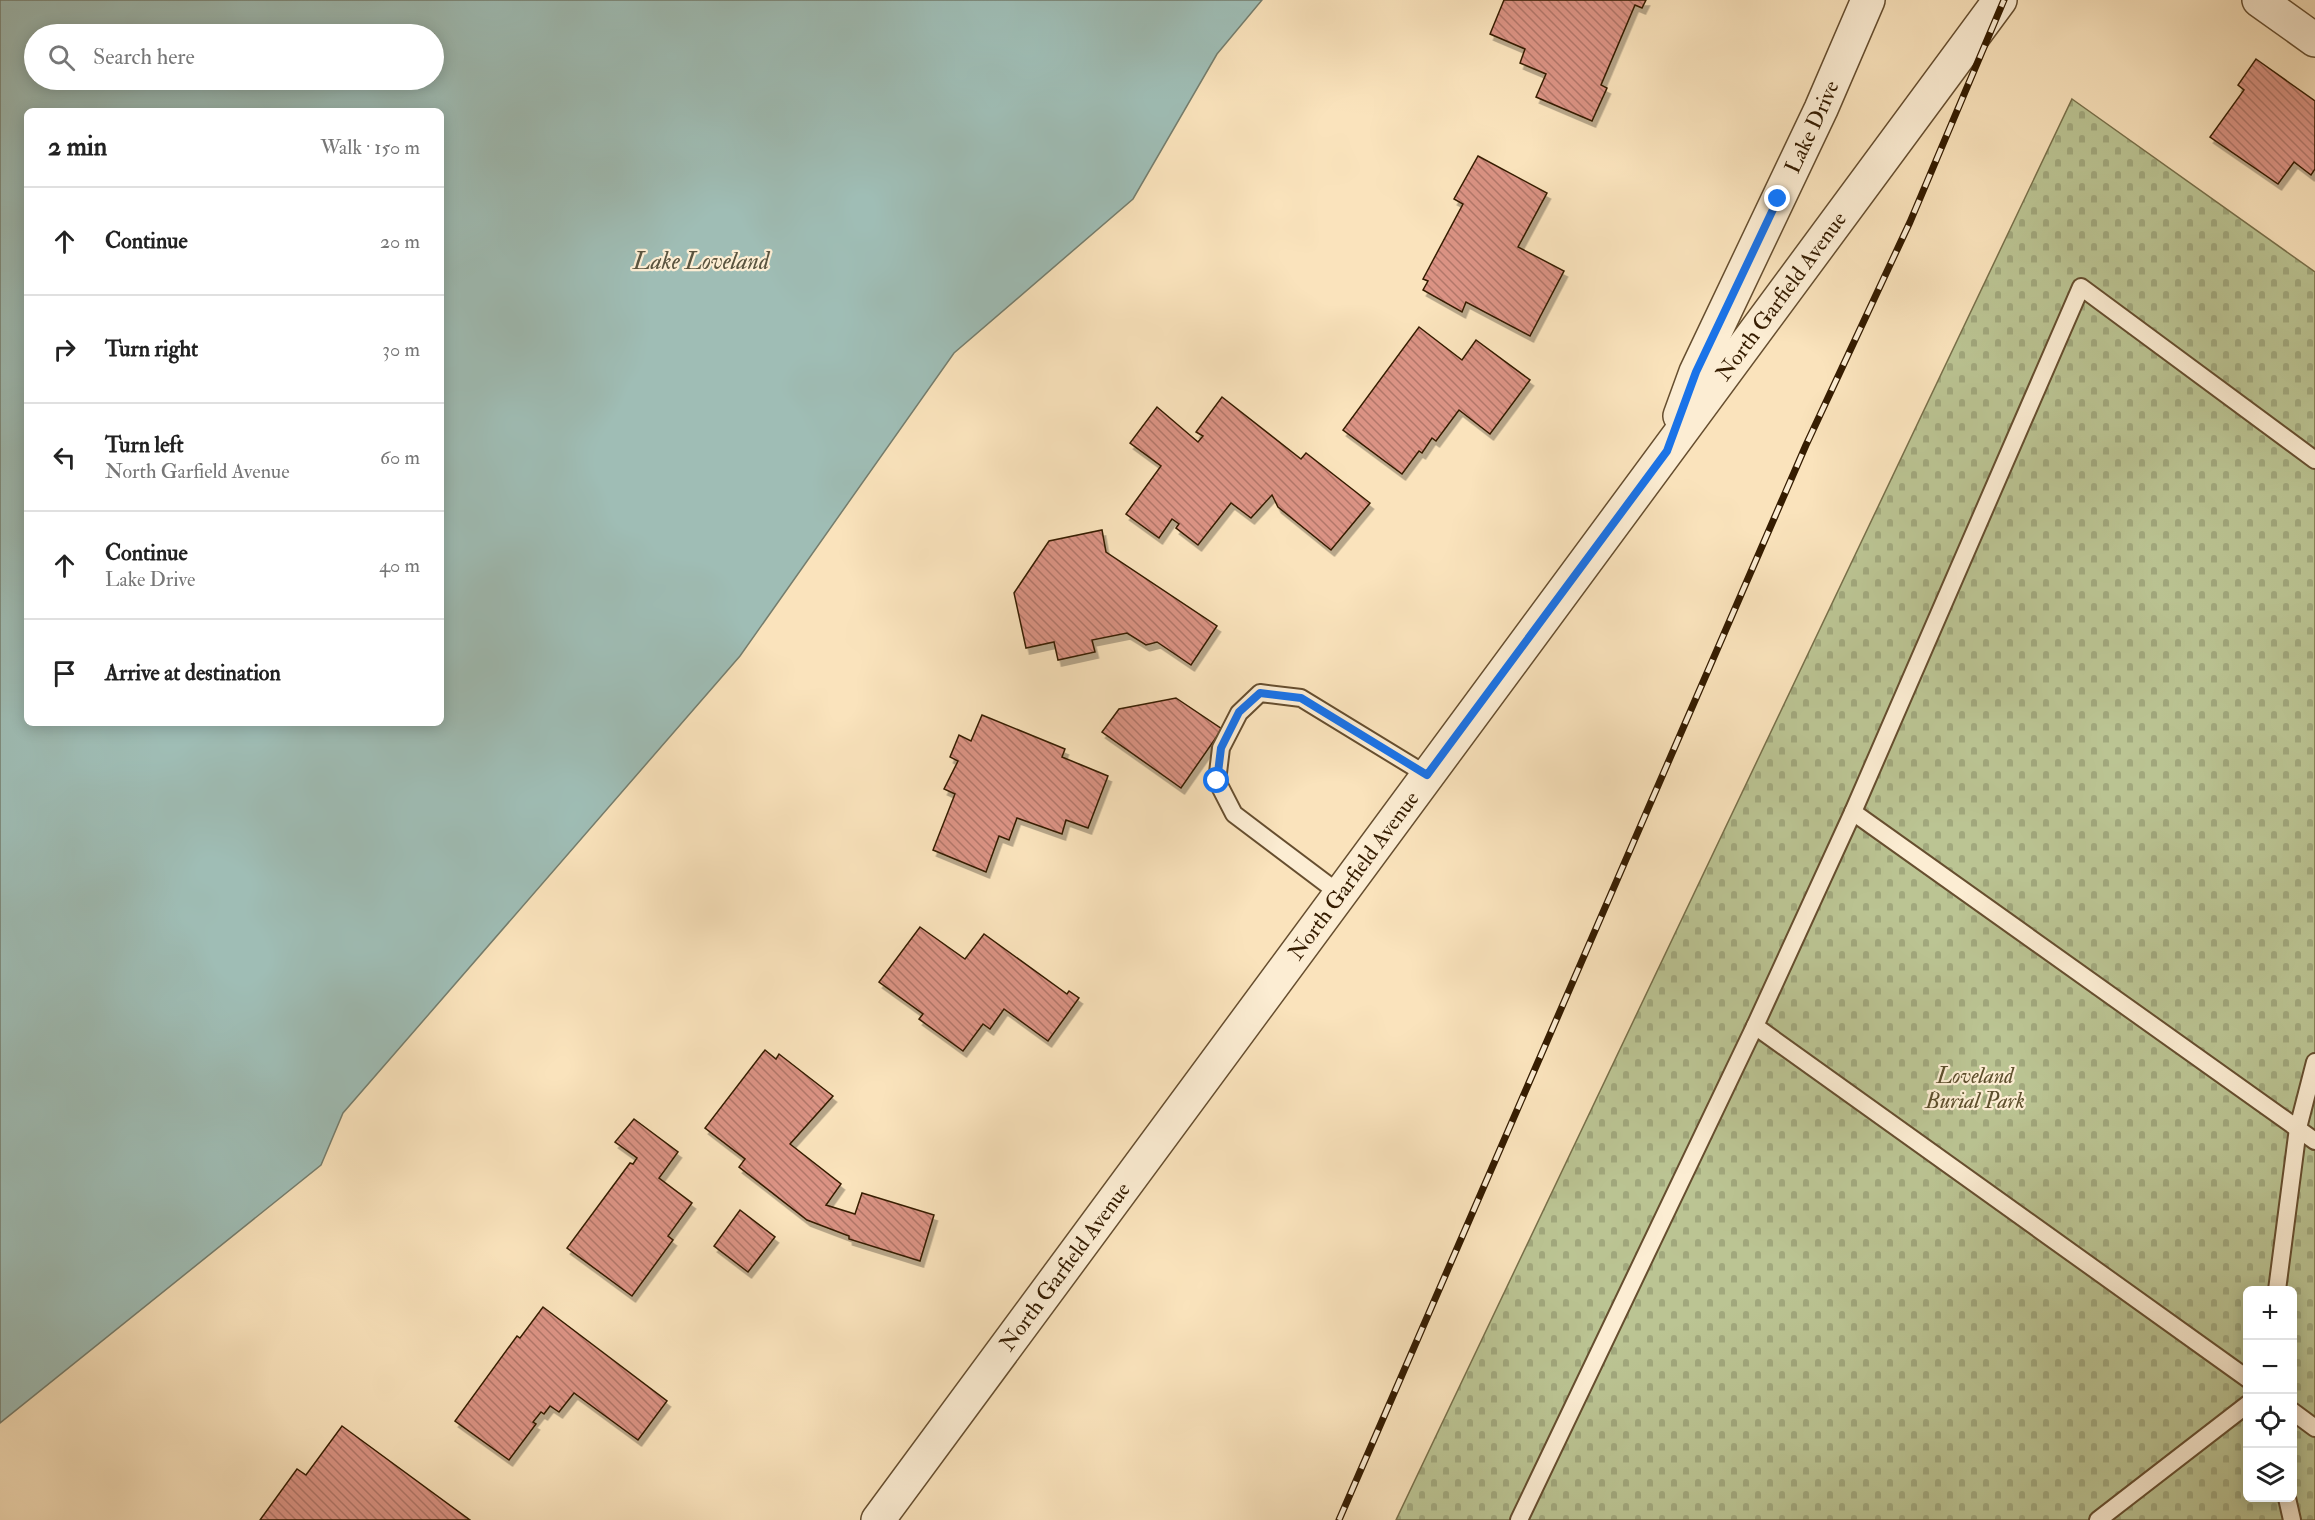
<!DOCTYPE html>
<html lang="en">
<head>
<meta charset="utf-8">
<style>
  :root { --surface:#fff; --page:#f2f2f2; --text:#222; --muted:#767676; --line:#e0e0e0 }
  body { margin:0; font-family:"IM FELL Double Pica",serif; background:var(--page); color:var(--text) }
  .controls { position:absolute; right:18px; bottom:18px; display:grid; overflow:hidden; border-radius:9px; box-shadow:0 3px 15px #0003 }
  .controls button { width:54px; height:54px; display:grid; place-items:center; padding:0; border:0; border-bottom:2px solid var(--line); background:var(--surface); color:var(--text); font:30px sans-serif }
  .stop { position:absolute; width:18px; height:18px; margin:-14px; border:4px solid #1a73e8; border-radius:50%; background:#fff }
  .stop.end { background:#1a73e8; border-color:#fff; box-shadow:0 2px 6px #0008 }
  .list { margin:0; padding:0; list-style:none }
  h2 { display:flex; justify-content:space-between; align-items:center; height:78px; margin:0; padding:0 24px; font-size:26px }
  h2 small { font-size:20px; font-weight:400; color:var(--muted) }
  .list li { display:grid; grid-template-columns:39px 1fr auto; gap:18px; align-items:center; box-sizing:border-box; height:108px; padding:0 24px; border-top:2px solid var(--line) }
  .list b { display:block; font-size:22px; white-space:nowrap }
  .list p { margin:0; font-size:20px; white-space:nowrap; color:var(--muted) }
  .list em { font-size:20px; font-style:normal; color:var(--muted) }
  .icon { flex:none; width:33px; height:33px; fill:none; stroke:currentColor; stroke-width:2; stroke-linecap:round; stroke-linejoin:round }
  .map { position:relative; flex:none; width:2315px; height:1520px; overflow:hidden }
  .search { position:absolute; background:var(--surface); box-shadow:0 3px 15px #0003; left:24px; top:24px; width:420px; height:66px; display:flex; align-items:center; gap:15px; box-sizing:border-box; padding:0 21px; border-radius:33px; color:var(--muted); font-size:22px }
  .panel { position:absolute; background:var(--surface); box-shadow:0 3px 15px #0003; left:24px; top:108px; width:420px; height:618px; border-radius:9px }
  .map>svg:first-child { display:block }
</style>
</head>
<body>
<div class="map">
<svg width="2315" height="1520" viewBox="0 0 2315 1520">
  <defs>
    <pattern id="cemetery-stones" width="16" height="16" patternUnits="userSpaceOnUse" patternTransform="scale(1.5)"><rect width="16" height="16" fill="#bbc493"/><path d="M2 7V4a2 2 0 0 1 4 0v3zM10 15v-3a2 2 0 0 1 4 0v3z" fill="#a1a87d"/></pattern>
    <pattern id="building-back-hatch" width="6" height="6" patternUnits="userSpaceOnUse" patternTransform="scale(1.5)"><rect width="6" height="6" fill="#db9384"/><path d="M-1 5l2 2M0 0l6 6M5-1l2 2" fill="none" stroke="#b2776a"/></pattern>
    <filter id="shadow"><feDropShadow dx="3.5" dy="6" stdDeviation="0" flood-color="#0004"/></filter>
  </defs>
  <rect width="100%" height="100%" fill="#fae3bc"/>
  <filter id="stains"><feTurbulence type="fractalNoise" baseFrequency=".00333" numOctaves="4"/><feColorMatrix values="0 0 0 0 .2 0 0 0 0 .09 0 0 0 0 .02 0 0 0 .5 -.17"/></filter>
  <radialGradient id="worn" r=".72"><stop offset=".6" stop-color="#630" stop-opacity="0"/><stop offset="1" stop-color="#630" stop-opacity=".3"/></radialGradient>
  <!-- cemetery -->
  <path fill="url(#cemetery-stones)" stroke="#78704a" stroke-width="1.5" fill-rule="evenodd" d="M2072,99L2315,272V1520H1396ZM2248,1290H2292V1498H2248Z"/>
  <!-- water -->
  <path fill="#9fbdb5" stroke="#757d6d" stroke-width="1.5" fill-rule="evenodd" d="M0,0H1262L1217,54L1133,199L954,353L740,656L343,1113L321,1165L0,1423ZM34,34H434V80H34ZM27,111H441V723H27Z"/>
  <!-- building -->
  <g fill="url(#building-back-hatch)" stroke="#351c00" stroke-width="1.5" filter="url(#shadow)">
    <polygon points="1504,0 1646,0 1642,8 1635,5 1601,85 1607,88 1592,121 1536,97 1546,74 1520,63 1525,49 1490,34"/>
    <polygon points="2256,59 2315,101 2315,169 2311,175 2294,162 2278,184 2210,137 2244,90 2238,85"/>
    <polygon points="1478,156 1547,193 1518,247 1564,271 1530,336 1466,302 1462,312 1423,290 1428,281 1423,279 1463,204 1454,199"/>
    <polygon points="1419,327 1462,360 1476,340 1530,380 1490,434 1459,410 1436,441 1432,438 1422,453 1419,451 1402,474 1343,430"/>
    <polygon points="1222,397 1301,459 1306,453 1370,503 1331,550 1278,507 1272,495 1251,518 1231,503 1198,545 1176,528 1179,524 1172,519 1159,538 1126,514 1161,466 1130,443 1157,407 1198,442 1203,436 1196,432"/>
    <polygon points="1102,530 1106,552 1217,626 1191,665 1157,642 1146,645 1127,633 1092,640 1095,652 1058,660 1054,642 1026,648 1014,593 1049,541"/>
    <polygon points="1176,698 1222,729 1181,788 1102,732 1119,709"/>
    <polygon points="982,715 1065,749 1062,757 1108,776 1088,828 1066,820 1062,834 1017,818 1009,840 999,836 986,872 933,850 955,794 944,789 958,761 950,757 959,735 971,741"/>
    <polygon points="920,927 965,959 984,934 1067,994 1069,991 1079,998 1048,1041 1004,1009 990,1029 983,1024 963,1051 919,1019 923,1014 879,982"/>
    <polygon points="765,1050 776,1059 779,1054 833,1096 790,1144 841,1184 826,1205 855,1214 862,1193 934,1215 920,1261 849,1239 849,1236 807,1220 739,1167 745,1159 705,1128"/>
    <polygon points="634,1119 678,1152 659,1178 692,1203 668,1236 673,1240 632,1296 567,1248 630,1163 633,1164 637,1158 615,1142"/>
    <polygon points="740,1210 775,1237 748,1272 714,1246"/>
    <polygon points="543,1307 667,1401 638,1440 574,1393 559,1412 550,1406 544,1414 541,1412 533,1422 536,1424 509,1460 455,1421 517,1336 520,1338"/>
    <polygon points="342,1426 470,1520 260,1520 297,1469 306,1475"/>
  </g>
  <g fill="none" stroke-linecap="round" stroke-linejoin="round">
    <!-- lane casing -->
    <g stroke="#664e2f" stroke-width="20">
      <g id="lane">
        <polyline points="1853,812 2315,1141"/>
        <polyline points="1340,894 1234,814 1217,781 1221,748 1239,713 1260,693 1301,698 1427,775"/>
        <polyline points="1755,1026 2248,1379"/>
        <polyline points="2277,1290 2298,1128 2315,1062"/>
        <polyline points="2292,1411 2315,1428"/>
        <polyline points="2287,1498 2292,1520"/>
        <polyline points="1519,1520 1755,1026 1853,812 2081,287 2315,460"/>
        <polyline points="2098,1520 2248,1404"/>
      </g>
    </g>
    <!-- street casing -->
    <g stroke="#664e2f" stroke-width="36">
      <g id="street">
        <polyline points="2259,0 2315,40"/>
        <path id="s1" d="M1680,416L1696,372L1821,109L1868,0"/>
        <path id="s2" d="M878,1520L2000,0"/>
      </g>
    </g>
    <!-- lane -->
    <use href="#lane" stroke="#fcedd3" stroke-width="16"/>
    <!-- street -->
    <use href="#street" stroke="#fcedd3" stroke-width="33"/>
    <!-- rail casing -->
    <g stroke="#351c00" stroke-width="7">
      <polyline id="rail" points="1339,1520 1806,445 1910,222 2004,0"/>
    </g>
    <!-- rail -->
    <use href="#rail" stroke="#fcedd3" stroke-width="4.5" stroke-dasharray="14" stroke-linecap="butt"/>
  </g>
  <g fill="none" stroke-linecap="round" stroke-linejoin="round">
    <!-- route -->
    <polyline stroke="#1a73e8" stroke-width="8" points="1217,781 1221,748 1239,712 1260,693 1301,698 1427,775 1667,451 1696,372 1778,199"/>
  </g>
  <g text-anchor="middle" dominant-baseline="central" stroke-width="4.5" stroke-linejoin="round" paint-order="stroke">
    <!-- street labels -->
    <g font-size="22" fill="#351c00" stroke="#fcedd3">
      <text stroke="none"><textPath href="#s1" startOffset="318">Lake Drive</textPath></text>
      <text stroke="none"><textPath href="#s2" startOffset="1521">North Garfield Avenue</textPath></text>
      <text stroke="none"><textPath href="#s2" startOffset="801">North Garfield Avenue</textPath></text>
      <text stroke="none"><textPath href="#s2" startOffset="315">North Garfield Avenue</textPath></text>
    </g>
    <!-- park labels -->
    <g font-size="22" font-style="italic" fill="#5d4e2c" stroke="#fcedd3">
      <text x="1975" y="1076">Loveland<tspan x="1975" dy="25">Burial Park</tspan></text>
    </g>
    <!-- water labels -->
    <g font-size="24" font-style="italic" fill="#5a543f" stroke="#fcedd3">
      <text x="701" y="261">Lake Loveland</text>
    </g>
  </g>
  <rect width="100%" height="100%" filter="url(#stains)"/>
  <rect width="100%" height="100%" fill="url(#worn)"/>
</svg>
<div class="controls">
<button>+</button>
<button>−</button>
<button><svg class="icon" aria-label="locate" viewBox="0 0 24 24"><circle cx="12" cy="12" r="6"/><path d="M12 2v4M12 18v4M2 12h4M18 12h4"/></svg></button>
<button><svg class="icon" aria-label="layers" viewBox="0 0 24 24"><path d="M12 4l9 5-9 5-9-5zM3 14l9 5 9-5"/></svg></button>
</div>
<div class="stop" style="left:1217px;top:781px"></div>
<div class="stop end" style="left:1778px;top:199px"></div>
<div class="search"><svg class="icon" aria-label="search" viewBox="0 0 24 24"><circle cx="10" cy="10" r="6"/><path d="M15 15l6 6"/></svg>Search here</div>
<section class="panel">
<h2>2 min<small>Walk · 150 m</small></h2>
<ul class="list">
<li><svg class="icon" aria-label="ahead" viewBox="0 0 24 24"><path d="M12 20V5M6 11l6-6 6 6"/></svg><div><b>Continue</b></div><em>20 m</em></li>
<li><svg class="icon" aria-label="right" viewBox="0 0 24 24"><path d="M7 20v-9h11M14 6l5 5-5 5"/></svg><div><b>Turn right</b></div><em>30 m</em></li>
<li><svg class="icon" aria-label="left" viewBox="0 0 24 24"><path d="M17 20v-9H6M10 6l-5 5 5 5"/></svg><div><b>Turn left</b><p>North Garfield Avenue</p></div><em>60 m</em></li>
<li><svg class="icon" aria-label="ahead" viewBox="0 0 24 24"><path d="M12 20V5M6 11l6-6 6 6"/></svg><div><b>Continue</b><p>Lake Drive</p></div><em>40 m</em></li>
<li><svg class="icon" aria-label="arrive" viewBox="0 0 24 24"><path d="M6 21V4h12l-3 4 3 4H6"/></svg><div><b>Arrive at destination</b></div></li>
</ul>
</section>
</div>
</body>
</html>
